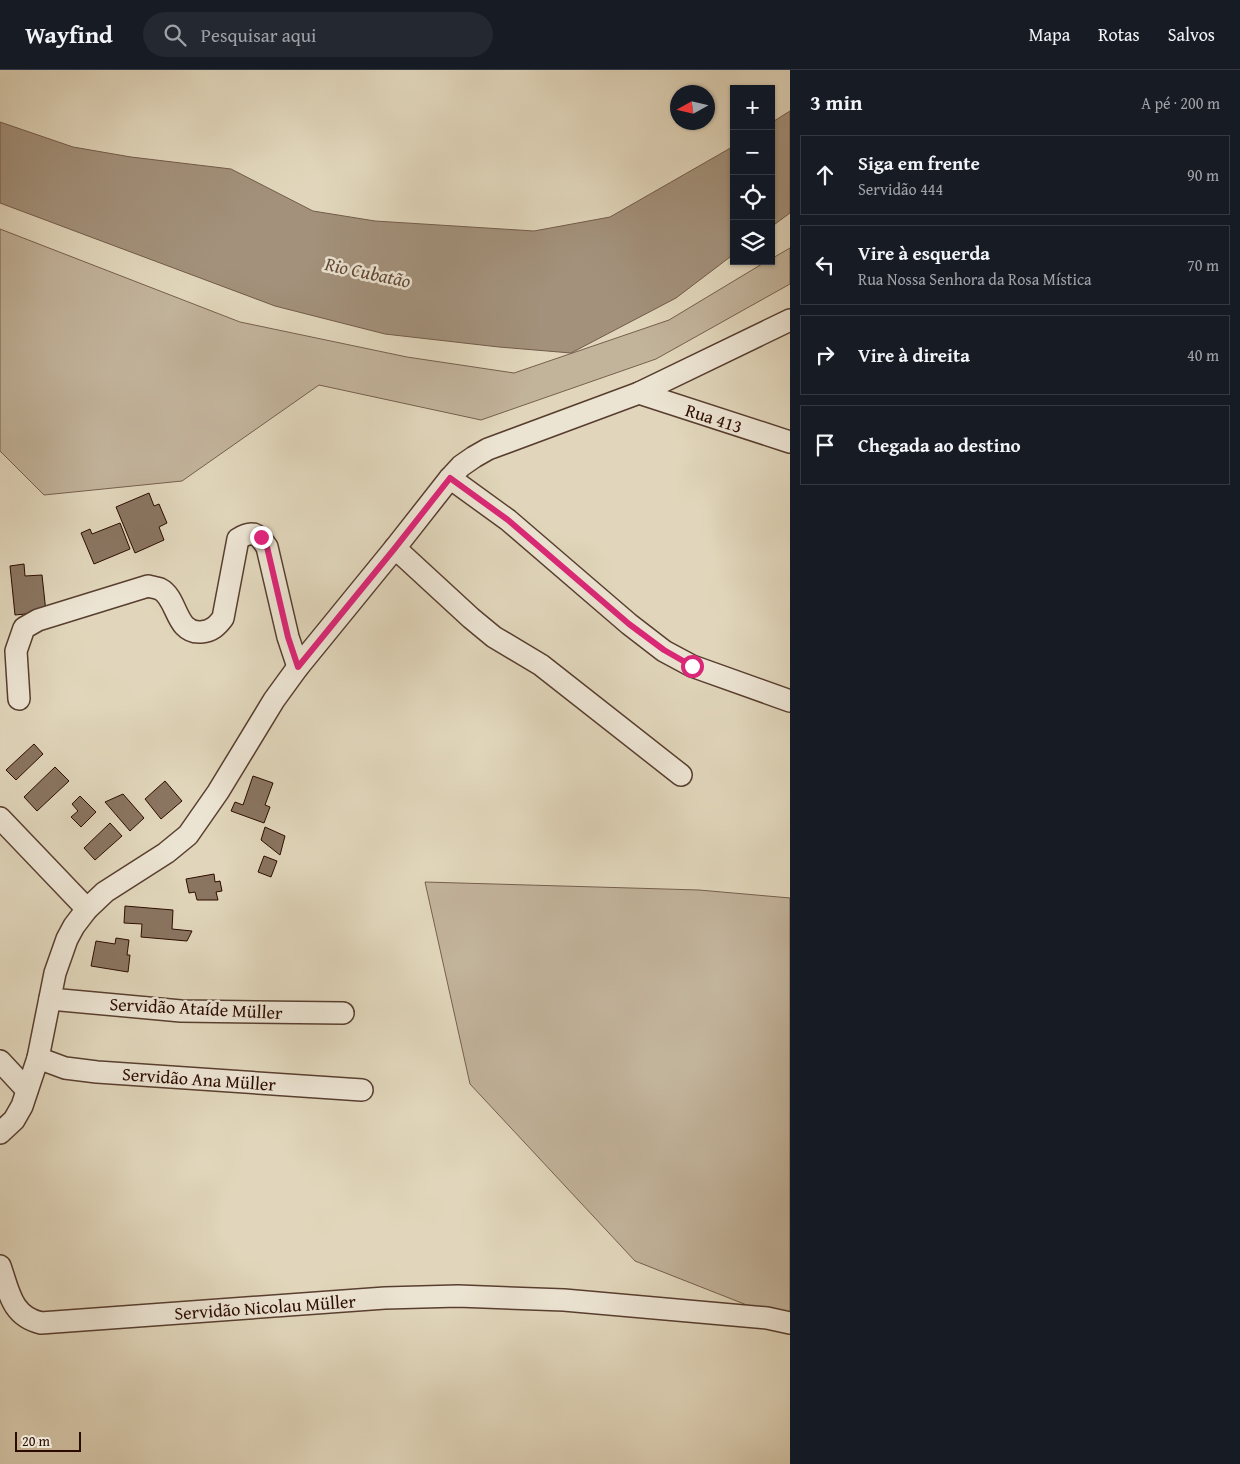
<!DOCTYPE html>
<html lang="pt">
<head>
<meta charset="utf-8">
<style>
  :root { --surface:#171b24; --page:#242831; --text:#f1f3f6; --muted:#9ea1a6; --line:#363941 }
  body { margin:0; font-family:"Gentium Book Plus",serif; background:var(--page); color:var(--text) }
  .controls { position:absolute; right:15px; top:15px; display:grid; overflow:hidden; border-radius:0px; box-shadow:0 1px 4px #0004 }
  .controls button { width:45px; height:45px; display:grid; place-items:center; padding:0; border:0; border-bottom:1px solid var(--line); background:var(--surface); color:var(--text); font:25px sans-serif }
  .compass { position:absolute; left:670px; top:15px; width:45px; height:45px; border-radius:50%; background:var(--surface); box-shadow:0 1px 4px #0004; rotate:262deg }
  .scale { position:absolute; left:15px; bottom:12px; width:66px; box-sizing:border-box; padding-left:5px; border:2px solid #2b0b00; border-top:0; font-size:14px; line-height:18px; white-space:nowrap; color:#2b0b00; -webkit-text-stroke:4px #ece4d3; paint-order:stroke }
  .stop { position:absolute; width:15px; height:15px; margin:-11px; border:4px solid #db2777; border-radius:50%; background:#fff }
  .stop.end { background:#db2777; border-color:#fff; box-shadow:0 1px 5px #0008 }
  .list { margin:0; padding:0; list-style:none }
  h2 { display:flex; justify-content:space-between; align-items:center; height:65px; margin:0; padding:0 20px; font-size:21px }
  h2 small { font-size:16px; font-weight:400; color:var(--muted) }
  .list li { display:grid; grid-template-columns:32px 1fr auto; gap:15px; align-items:center; box-sizing:border-box; height:80px; margin:0 10px 10px; padding:0 10px; border:1px solid var(--line); border-radius:0px }
  .list b { display:block; font-size:19px; white-space:nowrap }
  .list p { margin:0; font-size:16px; white-space:nowrap; color:var(--muted) }
  .list em { font-size:16px; font-style:normal; color:var(--muted) }
  .icon { flex:none; width:28px; height:28px; fill:none; stroke:currentColor; stroke-width:2; stroke-linecap:round; stroke-linejoin:round }
  .map { position:relative; flex:none; width:790px; height:1394px; overflow:hidden }
  header { display:flex; align-items:center; gap:30px; box-sizing:border-box; height:70px; padding:0 25px; background:var(--surface); border-bottom:1px solid var(--line) }
  header strong { font-size:24px }
  nav { display:flex; gap:28px; margin-inline-start:auto; font-size:18px }
  .search { width:350px; height:45px; background:var(--page); display:flex; align-items:center; gap:12px; box-sizing:border-box; padding:0 18px; border-radius:28px; color:var(--muted); font-size:19px }
  main { display:flex }
  aside { flex:1; background:var(--surface) }
  .map>svg:first-child { display:block }
</style>
</head>
<body>
<header>
<strong>Wayfind</strong>
<div class="search"><svg class="icon" aria-label="search" viewBox="0 0 24 24"><circle cx="10" cy="10" r="6"/><path d="M15 15l6 6"/></svg>Pesquisar aqui</div>
<nav><a>Mapa</a><a>Rotas</a><a>Salvos</a></nav>
</header>
<main>
<div class="map">
<svg width="790" height="1394" viewBox="0 0 790 1394">
  <rect width="100%" height="100%" fill="#e1d6bb"/>
  <filter id="stains"><feTurbulence type="fractalNoise" baseFrequency=".004" numOctaves="4"/><feColorMatrix values="0 0 0 0 .2 0 0 0 0 .09 0 0 0 0 .02 0 0 0 .5 -.17"/></filter>
  <radialGradient id="worn" r=".72"><stop offset=".6" stop-color="#630" stop-opacity="0"/><stop offset="1" stop-color="#630" stop-opacity=".3"/></radialGradient>
  <!-- green -->
  <g fill="#c2b39b" stroke="#765f4e">
    <polygon points="0,159 240,252 407,287 514,303 669,250 767,191 771,191 771,189 790,178 790,214 656,289 481,350 319,315 182,411 44,425 0,381"/>
    <polygon points="425,812 699,820 790,828 790,1252 635,1191 470,1014"/>
  </g>
  <!-- water -->
  <g fill="#a3917b" stroke="#735b4a">
    <polygon points="790,41 790,143 771,157 771,53"/>
    <polygon points="0,52 73,77 131,87 231,99 313,141 375,151 534,161 610,147 734,76 734,184 676,228 571,283 499,277 385,264 275,236 0,133"/>
  </g>
  <!-- building -->
  <g fill="#8a7561" stroke="#2b0b00">
    <polygon points="149,423 154,436 159,434 167,453 159,457 164,470 135,483 116,437"/>
    <polygon points="120,453 130,479 94,494 81,463 90,459 92,464"/>
    <polygon points="24,494 25,506 42,505 46,542 15,545 10,496"/>
    <polygon points="34,674 43,684 16,710 6,700"/>
    <polygon points="55,697 69,711 37,741 24,727"/>
    <polygon points="253,706 273,713 265,735 270,737 264,753 231,741 235,732 243,735"/>
    <polygon points="165,711 182,731 161,749 145,729"/>
    <polygon points="123,724 144,748 130,761 105,732"/>
    <polygon points="80,726 96,742 81,757 71,747 78,741 72,734"/>
    <polygon points="110,753 122,766 95,790 84,778"/>
    <polygon points="265,757 285,766 280,785 261,770"/>
    <polygon points="264,786 277,791 271,807 258,802"/>
    <polygon points="214,804 215,812 220,811 222,821 216,822 218,830 197,830 195,822 189,823 186,809"/>
    <polygon points="125,836 173,840 172,859 192,861 187,871 141,867 142,854 124,853"/>
    <polygon points="116,868 129,870 127,885 130,885 128,902 91,896 96,871 115,874"/>
  </g>
  <g fill="none" stroke-linecap="round" stroke-linejoin="round">
    <!-- minor casing -->
    <g stroke="#583e2f" stroke-width="24">
      <g id="minor">
        <polyline points="639,323 790,372"/>
        <polyline points="450,408 508,450 629,554 664,581 692,596 790,631"/>
        <polyline points="395,478 471,548 494,567 541,595 681,705"/>
        <path d="M19,629L16,581L24,558L38,550L148,516C152,517 157,518 160,519C178,528 175,564 201,562C212,561 217,556 223,548L238,469C252,460 258,463 267,477L288,567L298,597"/>
        <polyline points="0,748 87,839"/>
        <polyline points="50,929 181,941 343,943"/>
        <polyline points="38,988 65,998 97,1002 362,1020"/>
        <polyline points="0,991 27,1020"/>
        <polyline points="0,1063 14,1050 22,1036 38,988 55,903 67,869 74,856 87,839 105,822 166,783 188,765 218,722 274,630 298,597 395,478 450,408 461,396 474,387 488,379 639,323 790,250"/>
        <path d="M0,1196C9,1221 11,1246 41,1253L385,1228L458,1226L564,1230L767,1248L790,1253"/>
      </g>
    </g>
    <!-- minor -->
    <use href="#minor" stroke="#ece4d3" stroke-width="21"/>
  </g>
  <g fill="none" stroke-linecap="round" stroke-linejoin="round">
    <!-- route -->
    <polyline stroke="#db2777" stroke-width="6" points="261,467 267,477 288,567 298,597 395,478 450,408 508,450 629,554 664,580 692,596"/>
  </g>
  <g text-anchor="middle" dominant-baseline="central" stroke-width="5" stroke-linejoin="round" paint-order="stroke">
    <!-- street labels -->
    <g font-size="18" fill="#2b0b00" stroke="#ece4d3">
      <text transform="translate(714 348) rotate(18)">Rua 413</text>
      <text transform="translate(196 938) rotate(3)">Servidão Ataíde Müller</text>
      <text transform="translate(199 1009) rotate(4)">Servidão Ana Müller</text>
      <text transform="translate(265 1237) rotate(-4)">Servidão Nicolau Müller</text>
    </g>
    <!-- water labels -->
    <g font-size="19" font-style="italic" fill="#614737" stroke="#ece4d3">
      <text transform="translate(368 202) rotate(12)">Rio Cubatão</text>
    </g>
  </g>
  <rect width="100%" height="100%" filter="url(#stains)"/>
  <rect width="100%" height="100%" fill="url(#worn)"/>
</svg>
<div class="controls">
<button>+</button>
<button>−</button>
<button><svg class="icon" aria-label="locate" viewBox="0 0 24 24"><circle cx="12" cy="12" r="6"/><path d="M12 2v4M12 18v4M2 12h4M18 12h4"/></svg></button>
<button><svg class="icon" aria-label="layers" viewBox="0 0 24 24"><path d="M12 4l9 5-9 5-9-5zM3 14l9 5 9-5"/></svg></button>
</div>
<svg class="compass" viewBox="-18 -18 36 36"><path d="M0-13l5 13h-10z" fill="#e53935"/><path d="M0 13l5-13h-10z" fill="#9ea1a6"/></svg>
<div class="scale">20 m</div>
<div class="stop" style="left:692px;top:596px"></div>
<div class="stop end" style="left:261px;top:467px"></div>
</div>
<aside>
<h2>3 min<small>A pé · 200 m</small></h2>
<ul class="list">
<li><svg class="icon" aria-label="ahead" viewBox="0 0 24 24"><path d="M12 20V5M6 11l6-6 6 6"/></svg><div><b>Siga em frente</b><p>Servidão 444</p></div><em>90 m</em></li>
<li><svg class="icon" aria-label="left" viewBox="0 0 24 24"><path d="M17 20v-9H6M10 6l-5 5 5 5"/></svg><div><b>Vire à esquerda</b><p>Rua Nossa Senhora da Rosa Mística</p></div><em>70 m</em></li>
<li><svg class="icon" aria-label="right" viewBox="0 0 24 24"><path d="M7 20v-9h11M14 6l5 5-5 5"/></svg><div><b>Vire à direita</b></div><em>40 m</em></li>
<li><svg class="icon" aria-label="arrive" viewBox="0 0 24 24"><path d="M6 21V4h12l-3 4 3 4H6"/></svg><div><b>Chegada ao destino</b></div></li>
</ul>
</aside>
</main>
</body>
</html>
